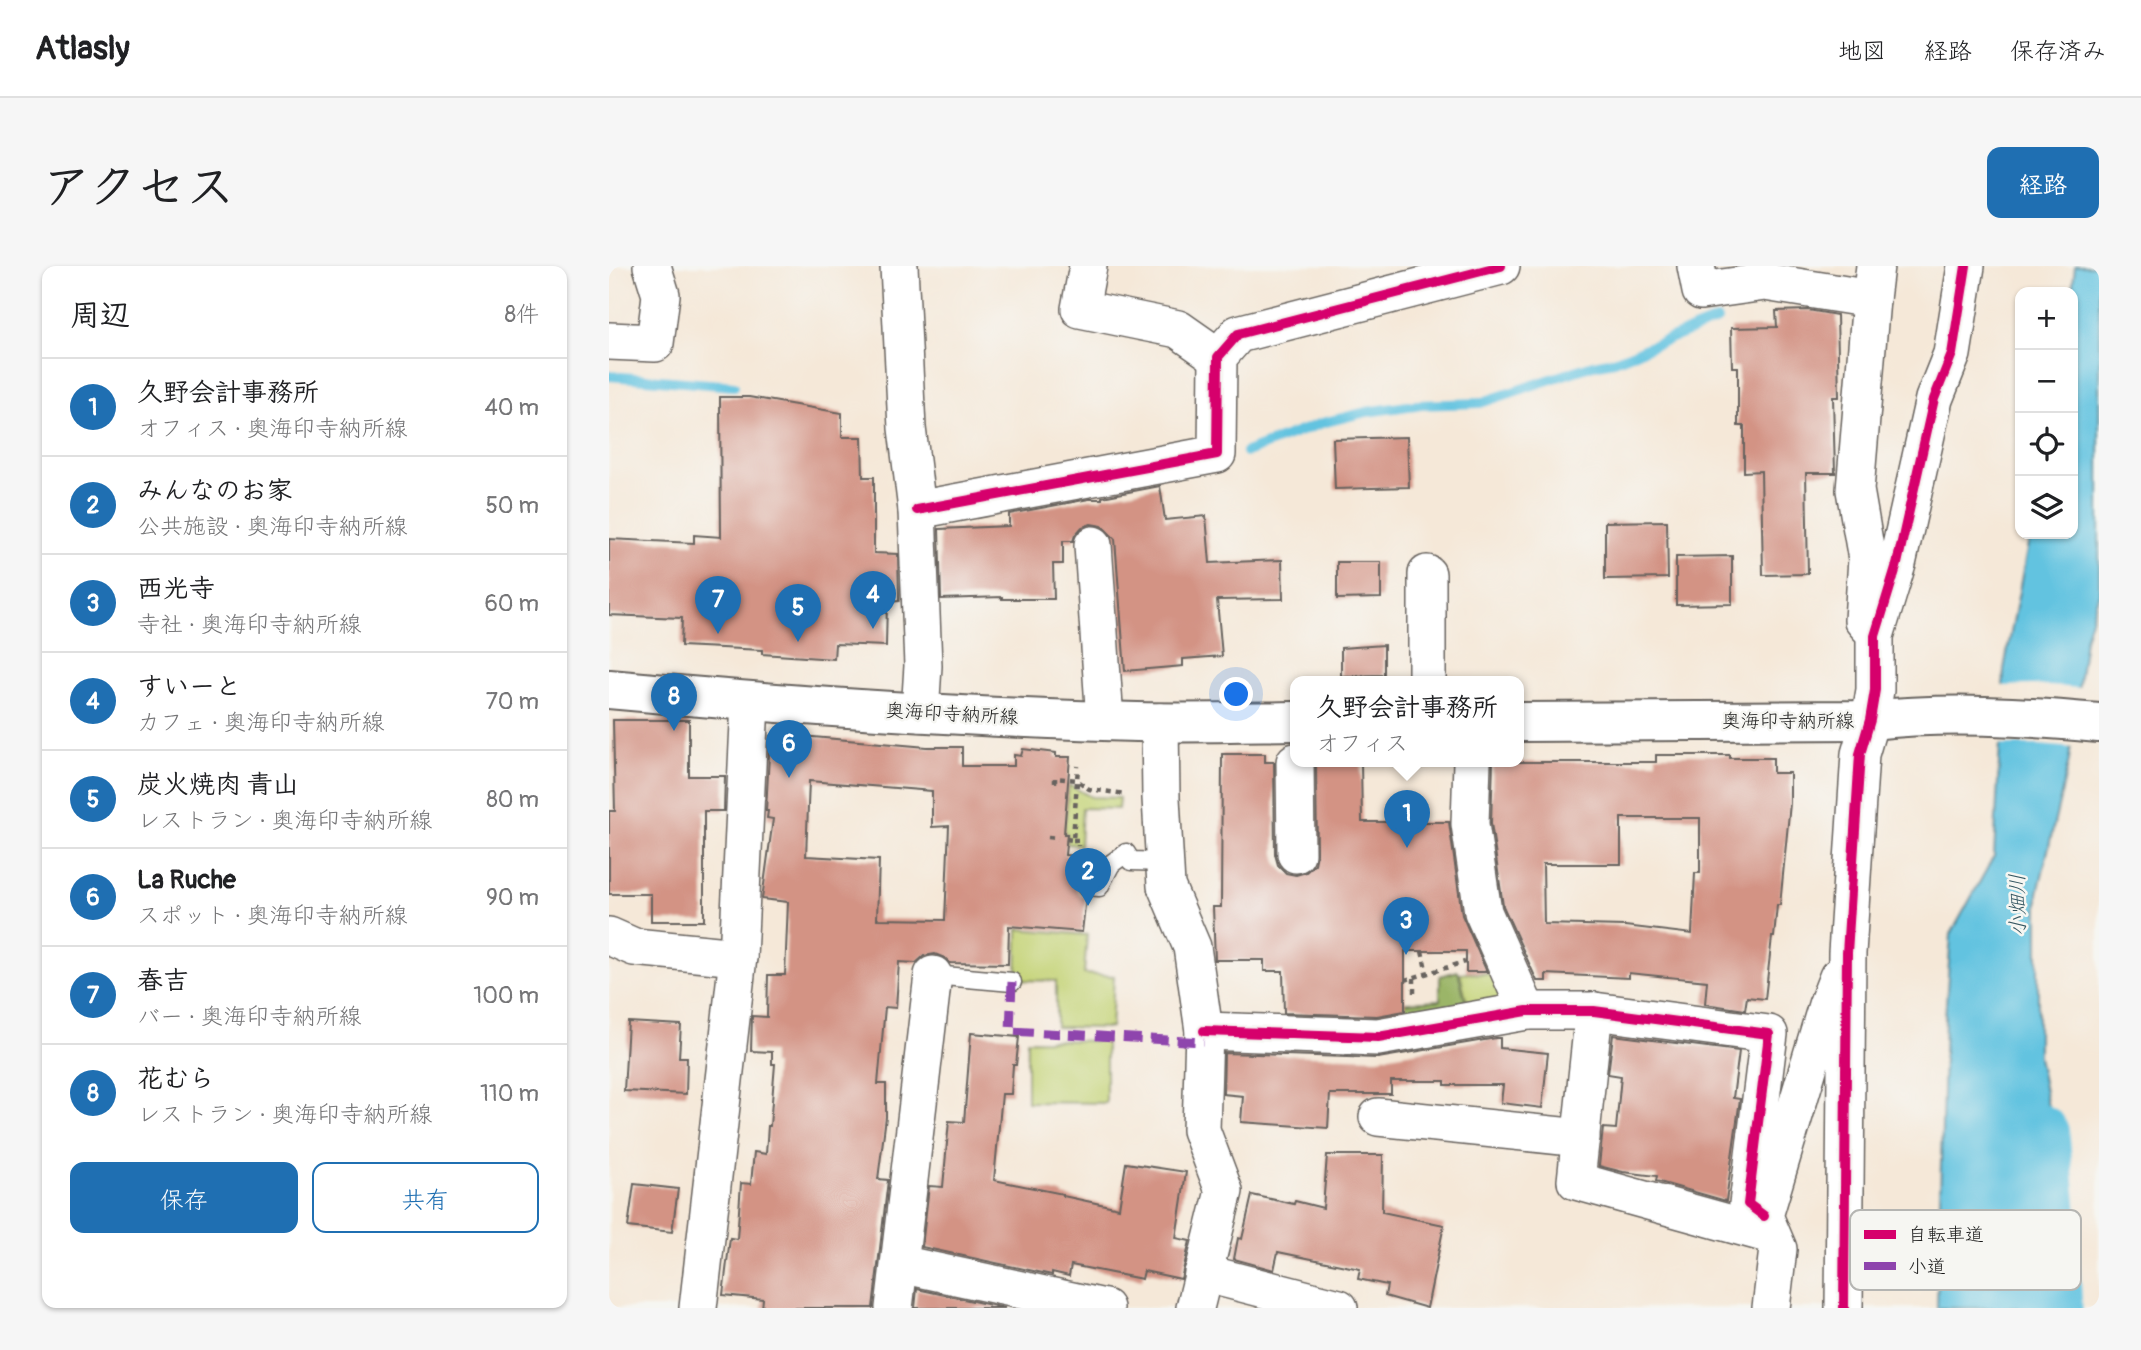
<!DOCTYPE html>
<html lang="ja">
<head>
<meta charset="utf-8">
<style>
  :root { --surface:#fff; --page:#f6f6f6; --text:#202124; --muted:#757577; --line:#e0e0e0; --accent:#1f6fb2 }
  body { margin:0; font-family:Pangolin,"Klee One",sans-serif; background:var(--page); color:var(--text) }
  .controls { position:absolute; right:21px; top:21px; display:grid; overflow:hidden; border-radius:14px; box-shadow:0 2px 5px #0004 }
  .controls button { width:63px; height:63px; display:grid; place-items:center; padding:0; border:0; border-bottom:2px solid var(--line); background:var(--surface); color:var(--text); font:35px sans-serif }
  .you { position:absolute; left:628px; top:429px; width:24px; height:24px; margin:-18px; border:5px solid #fff; border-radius:50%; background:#1a73e8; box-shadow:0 0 0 10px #1a73e833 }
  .badge { display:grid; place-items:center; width:46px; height:46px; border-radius:50%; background:var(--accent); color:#fff; font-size:23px; font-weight:700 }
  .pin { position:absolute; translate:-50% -58px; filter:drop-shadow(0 2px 4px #0008) }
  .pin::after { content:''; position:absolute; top:37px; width:24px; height:21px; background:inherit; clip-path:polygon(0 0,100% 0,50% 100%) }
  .popup { position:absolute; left:681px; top:410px; width:234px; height:91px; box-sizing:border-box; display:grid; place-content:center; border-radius:14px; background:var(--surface); filter:drop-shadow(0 2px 5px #0005); font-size:23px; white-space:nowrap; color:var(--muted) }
  .popup b { font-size:26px; color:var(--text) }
  .popup::after { content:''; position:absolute; left:50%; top:100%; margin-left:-14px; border:14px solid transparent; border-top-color:var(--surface) }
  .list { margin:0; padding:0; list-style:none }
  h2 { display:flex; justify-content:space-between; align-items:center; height:91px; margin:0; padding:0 28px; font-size:30px }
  h2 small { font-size:23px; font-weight:400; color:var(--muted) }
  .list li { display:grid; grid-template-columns:46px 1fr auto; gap:21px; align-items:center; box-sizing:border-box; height:98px; padding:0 28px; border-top:2px solid var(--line) }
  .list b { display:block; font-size:26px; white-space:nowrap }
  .list p { margin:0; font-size:23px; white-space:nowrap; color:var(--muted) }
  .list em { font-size:23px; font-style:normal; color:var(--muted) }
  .actions { display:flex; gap:14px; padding:21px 28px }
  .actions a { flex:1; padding:16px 0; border:2px solid var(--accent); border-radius:14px; text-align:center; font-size:24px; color:var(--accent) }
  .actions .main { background:var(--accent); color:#fff }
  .icon { flex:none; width:38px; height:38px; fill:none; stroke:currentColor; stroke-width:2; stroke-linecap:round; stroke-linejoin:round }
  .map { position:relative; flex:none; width:1490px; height:1042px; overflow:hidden; border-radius:14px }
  header { display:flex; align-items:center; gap:42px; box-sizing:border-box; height:98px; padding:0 35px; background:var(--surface); border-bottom:2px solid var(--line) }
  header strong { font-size:33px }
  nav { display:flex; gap:38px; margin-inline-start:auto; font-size:24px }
  .intro { display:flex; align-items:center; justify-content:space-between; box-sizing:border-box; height:168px; padding:0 42px }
  h1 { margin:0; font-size:49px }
  .button { padding:18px 32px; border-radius:14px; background:var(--accent); color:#fff; font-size:24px; font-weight:700 }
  main { display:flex; gap:42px; padding:0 42px }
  aside { flex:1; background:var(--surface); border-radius:14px; box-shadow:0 2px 5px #0004 }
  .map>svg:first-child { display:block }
</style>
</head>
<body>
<header>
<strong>Atlasly</strong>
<nav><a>地図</a><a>経路</a><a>保存済み</a></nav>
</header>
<div class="intro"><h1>アクセス</h1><a class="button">経路</a></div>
<main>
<aside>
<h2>周辺<small>8件</small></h2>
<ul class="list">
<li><span class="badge">1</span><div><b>久野会計事務所</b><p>オフィス · 奥海印寺納所線</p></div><em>40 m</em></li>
<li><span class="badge">2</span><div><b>みんなのお家</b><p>公共施設 · 奥海印寺納所線</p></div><em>50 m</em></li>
<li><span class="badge">3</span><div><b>西光寺</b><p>寺社 · 奥海印寺納所線</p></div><em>60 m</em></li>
<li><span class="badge">4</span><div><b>すいーと</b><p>カフェ · 奥海印寺納所線</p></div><em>70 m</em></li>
<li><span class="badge">5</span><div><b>炭火焼肉 青山</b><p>レストラン · 奥海印寺納所線</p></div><em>80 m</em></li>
<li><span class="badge">6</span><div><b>La Ruche</b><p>スポット · 奥海印寺納所線</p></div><em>90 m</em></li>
<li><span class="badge">7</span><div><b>春吉</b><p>バー · 奥海印寺納所線</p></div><em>100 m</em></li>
<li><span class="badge">8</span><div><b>花むら</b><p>レストラン · 奥海印寺納所線</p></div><em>110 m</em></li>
</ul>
<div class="actions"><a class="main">保存</a><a>共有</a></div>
</aside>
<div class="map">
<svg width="1490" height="1042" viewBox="0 0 1490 1042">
  <rect width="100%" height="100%" fill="#f6f6f2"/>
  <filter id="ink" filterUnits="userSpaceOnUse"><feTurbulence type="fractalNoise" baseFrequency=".0143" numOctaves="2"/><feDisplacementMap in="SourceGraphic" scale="14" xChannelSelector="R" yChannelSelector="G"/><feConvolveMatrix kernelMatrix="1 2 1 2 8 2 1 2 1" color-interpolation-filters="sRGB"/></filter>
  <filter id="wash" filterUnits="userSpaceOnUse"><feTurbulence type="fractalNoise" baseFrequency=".00686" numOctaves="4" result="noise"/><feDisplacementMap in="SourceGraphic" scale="28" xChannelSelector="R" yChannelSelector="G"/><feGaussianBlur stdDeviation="1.57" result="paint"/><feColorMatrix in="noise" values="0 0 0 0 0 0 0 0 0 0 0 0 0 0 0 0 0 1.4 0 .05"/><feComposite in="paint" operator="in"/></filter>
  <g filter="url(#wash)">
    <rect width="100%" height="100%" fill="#f5e8d8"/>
    <!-- green -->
    <g fill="#c4d376" stroke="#707849" stroke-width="2">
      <polygon points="460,519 482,531 510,532 509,543 473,542 471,579 458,578 459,568 455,567"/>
      <polygon points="409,663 478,669 475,708 505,710 502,762 447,761 447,715 408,714"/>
      <polygon points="851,707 883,708 895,738 860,745"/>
      <polygon points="418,774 497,775 497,837 418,836"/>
    </g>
    <!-- forest -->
    <polygon fill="#9bb567" stroke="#5c6842" stroke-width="2" points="849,705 859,745 769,763 785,753 786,737 831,734 831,710"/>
    <!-- water -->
    <polygon fill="#62c3e0" stroke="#3f707e" stroke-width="2" points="1466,0 1490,0 1490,326 1476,373 1460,494 1429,627 1429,791 1450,896 1429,988 1426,1042 1328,1042 1336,752 1342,668 1385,590 1395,403 1421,268 1464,268 1463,26"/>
    <!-- pier -->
    <polygon fill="#f5e8d8" points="1424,419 1473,422 1465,482 1430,479 1388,479 1391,420"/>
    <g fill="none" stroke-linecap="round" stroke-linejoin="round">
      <!-- stream -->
      <g stroke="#62c3e0" stroke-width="10">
        <polyline points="0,110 125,120"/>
        <polyline points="637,186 713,157 757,146 806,139 871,137 984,99 1005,95 1108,54"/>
      </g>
      <!-- river -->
      <polyline stroke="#62c3e0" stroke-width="63" points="1429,869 1436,943 1442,1042"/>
    </g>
    <g id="blocks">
      <!-- building -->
      <g fill="#d39384" fill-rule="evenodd">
        <polygon points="1199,44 1228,49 1230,131 1224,131 1226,207 1197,207 1199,308 1154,309 1152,205 1135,206 1135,160 1129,160 1129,101 1123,101 1122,62 1168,61 1167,45"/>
        <polygon points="111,131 140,131 233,147 233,171 253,171 254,211 265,211 265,287 289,288 290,335 278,336 277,380 226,378 225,393 153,388 153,384 72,380 73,352 0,349 0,273 85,277 85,269 112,271"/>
        <polygon points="798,171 800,221 726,223 724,173"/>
        <polygon points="551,220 556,254 597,250 601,297 673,294 674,333 608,334 613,390 574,393 574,400 516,405 506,273 493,260 482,258 473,261 466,269 464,275 454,275 454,298 444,298 445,333 393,333 393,331 332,333 330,263 400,260 400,248 480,233 493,233 493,231"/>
        <polygon points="1058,255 1059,312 996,313 996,256"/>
        <polygon points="1123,290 1123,338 1067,339 1067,291"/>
        <polygon points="728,296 772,296 772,332 728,333"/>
        <polygon points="775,379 775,409 732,410 732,382"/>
        <polygon points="4,454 80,454 80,510 116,510 115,545 95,545 95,655 42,655 42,628 0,628 0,545 6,545"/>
        <path d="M161,470L204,471L318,481H353V500H405V489L412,490L414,483L447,487V491H461L455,568H458L456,589L467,590L465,611L472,612L468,618V624L472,629L477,631L473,666L400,660L399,698L341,697L336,692L326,688L315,690L307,697L290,696L287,742L276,741L269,818H277V851L269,913L279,914L264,1042H153L154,1033L114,1029L121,972L128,973L132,917L142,918L145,886L157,888L159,860H161L166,798H163V786L142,785L143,750L158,751L159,709H176L179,636L153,633L164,553L158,552L159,545H157ZM200,515L323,525V561L340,560L336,654L268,653L270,594L197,590Z"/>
        <polygon points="613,488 656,488 656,496 665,496 666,588 669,599 677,607 687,609 697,606 706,598 708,588 707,496 752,496 753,556 840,556 853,649 878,706 857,706 857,685 796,685 796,745 768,750 675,747 674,705 655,705 655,694 606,694 604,641 612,641"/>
        <path d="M1047,489H1121V492H1164V507H1181V537L1171,639H1168L1165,671H1163L1156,733L1138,731L1136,744L1096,738L1098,715L1020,707V712L937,708V715H928L894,640L882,557L884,496H1047ZM1012,552H1091V607H1086L1083,668L1016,660L935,658L934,598H1012Z"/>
        <polygon points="19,756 72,759 70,791 78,791 77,828 15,825"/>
        <polygon points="362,767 410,771 407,799 404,799 402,828 393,828 385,914 454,928 454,930 510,942 517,897 577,906 567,972 581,975 572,1013 535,1005 533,1013 462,999 460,1010 443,1006 443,1009 313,981 320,920 334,921 340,855 355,856"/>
        <polygon points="1004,769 1130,785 1124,832 1131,833 1117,935 1047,915 1048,910 1014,906 990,900 994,862 1007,863 1012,810 999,808"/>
        <polygon points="887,772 891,772 891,782 939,787 933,842 892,837 894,819 836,819 836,815 782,815 782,828 721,828 719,862 632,856 634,830 614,828 615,787 769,792"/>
        <polygon points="718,889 774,889 773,946 835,959 818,1042 776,1030 778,1019 749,1013 751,1003 669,986 665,1004 625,993 629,972 633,973 643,929 685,938 686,935 714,942"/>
        <polygon points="25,918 69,923 63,966 19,961"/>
        <polygon points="308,1023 396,1042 306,1042"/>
      </g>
    </g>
  </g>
  <g filter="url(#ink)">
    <use href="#blocks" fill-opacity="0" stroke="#68635e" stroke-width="2"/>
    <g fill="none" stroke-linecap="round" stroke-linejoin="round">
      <!-- service casing -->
      <g stroke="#68635e" stroke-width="21">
        <g id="service">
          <polyline points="479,620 490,621 502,598 517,587 522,595 556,596"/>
          <polyline points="324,709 403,716"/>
        </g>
      </g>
      <!-- minor casing -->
      <g stroke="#68635e" stroke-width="40">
        <g id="minor">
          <polyline points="290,0 298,162 308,244 314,400 311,447"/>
          <polyline points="479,0 471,43 569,63 609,91"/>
          <polyline points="1087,0 1092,25 1156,16 1262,33"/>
          <polyline points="0,75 46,77 52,29 43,0"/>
          <polyline points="308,244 608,188 609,91 629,68 892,0"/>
          <polyline points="484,279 496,455"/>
          <polyline points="818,308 818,416"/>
          <polyline points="1259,360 1254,354 1258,293 1246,224 1262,33 1266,0"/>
          <polyline points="551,456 552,532 557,620 583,681 595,765 592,864 615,925 586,1042"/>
          <polyline points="686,496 687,588"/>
          <polyline points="863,496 861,558 874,646 918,745"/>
          <polyline points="0,670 25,681 129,691"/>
          <polyline points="985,745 967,915 1162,969"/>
          <polyline points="595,765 769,771 918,745 985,745 1160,768 1139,938 1155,950"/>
          <polyline points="769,851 972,872"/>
          <polyline points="291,998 496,1042"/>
          <polyline points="594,1007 730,1042"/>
          <polyline points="89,1042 129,691 141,436"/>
          <polyline points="285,1042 324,709"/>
          <polyline points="1162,1042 1169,983 1155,950 1218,739 1229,711"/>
          <polyline points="1235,1042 1238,687 1251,488 1261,454 1266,424 1266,370 1288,298 1325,133 1343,88 1357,0"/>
        </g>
      </g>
      <!-- secondary casing -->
      <g stroke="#68635e" stroke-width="42">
        <g id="secondary">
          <path d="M0,423C165,438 329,450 494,455C558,458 622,456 686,455"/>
          <path d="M910,456L1261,454C1337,446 1414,450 1490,457"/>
        </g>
      </g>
      <!-- path -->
      <g stroke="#68635e" stroke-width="4.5" stroke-dasharray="5 5" stroke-linecap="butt">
        <polyline points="446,517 446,512 468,514 480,523 516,528"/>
        <polyline points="439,571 449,572"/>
        <polyline points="457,573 464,574 469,500"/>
        <polyline points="464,574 469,574 469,580"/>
        <polyline points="813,685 818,708"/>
        <polyline points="805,712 805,728"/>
        <polyline points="796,714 856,696"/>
      </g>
      <!-- service -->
      <use href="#service" stroke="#fff" stroke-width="18"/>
      <!-- minor -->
      <use href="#minor" stroke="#fff" stroke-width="37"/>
      <!-- secondary -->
      <use href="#secondary" stroke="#fff" stroke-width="38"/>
      <!-- quiet -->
      <polyline stroke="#8e44ad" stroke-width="9" stroke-dasharray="18 9" stroke-linecap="butt" points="403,716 401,765 595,776"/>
      <!-- cycleway casing -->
      <g stroke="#f6f6f2" stroke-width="15">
        <g id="cycleway">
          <polyline points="308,244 608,188 609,91 629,68 892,0"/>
          <polyline points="595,765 769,771 918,745 985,745 1160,768 1139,938 1155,950"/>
          <polyline points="1235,1042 1238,687 1251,488 1261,454 1266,424 1266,370 1288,298 1325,133 1343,88 1357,0"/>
        </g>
      </g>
      <!-- cycleway -->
      <use href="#cycleway" stroke="#d6006c" stroke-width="10"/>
    </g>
  </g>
  <g text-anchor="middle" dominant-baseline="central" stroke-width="5" stroke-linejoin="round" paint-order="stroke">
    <!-- street labels -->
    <g font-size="19" fill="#1c1c1c" stroke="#f6f6f2">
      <text transform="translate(343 448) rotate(3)">奥海印寺納所線</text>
      <text x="1179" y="455">奥海印寺納所線</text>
    </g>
    <!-- water labels -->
    <g font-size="21" font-style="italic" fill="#345661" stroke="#f6f6f2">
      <text transform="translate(1409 639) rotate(-91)">小畑川</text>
    </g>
  </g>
  <!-- legend -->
  <rect x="1241" y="944" width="231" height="80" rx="10" fill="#f6f6f2" stroke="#b5b5b2" stroke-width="2"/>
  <rect x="1255" y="964" width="32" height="9" fill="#d6006c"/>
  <rect x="1255" y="996" width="32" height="8" fill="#8e44ad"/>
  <g font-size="19" fill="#1c1c1c">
    <text x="1299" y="975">自転車道</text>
    <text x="1299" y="1007">小道</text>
  </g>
</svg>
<div class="controls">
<button>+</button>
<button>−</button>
<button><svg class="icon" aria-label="locate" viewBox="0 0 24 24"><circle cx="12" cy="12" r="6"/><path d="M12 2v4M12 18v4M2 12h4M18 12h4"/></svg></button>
<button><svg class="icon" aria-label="layers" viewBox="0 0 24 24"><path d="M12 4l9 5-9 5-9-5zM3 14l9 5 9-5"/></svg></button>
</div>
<div class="you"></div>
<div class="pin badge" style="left:798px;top:582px">1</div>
<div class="popup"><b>久野会計事務所</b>オフィス</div>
<div class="pin badge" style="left:479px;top:640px">2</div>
<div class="pin badge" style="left:797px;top:689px">3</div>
<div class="pin badge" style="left:264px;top:363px">4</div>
<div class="pin badge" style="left:189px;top:376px">5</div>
<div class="pin badge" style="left:180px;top:512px">6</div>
<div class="pin badge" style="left:109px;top:368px">7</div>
<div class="pin badge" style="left:65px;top:465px">8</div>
</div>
</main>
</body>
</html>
